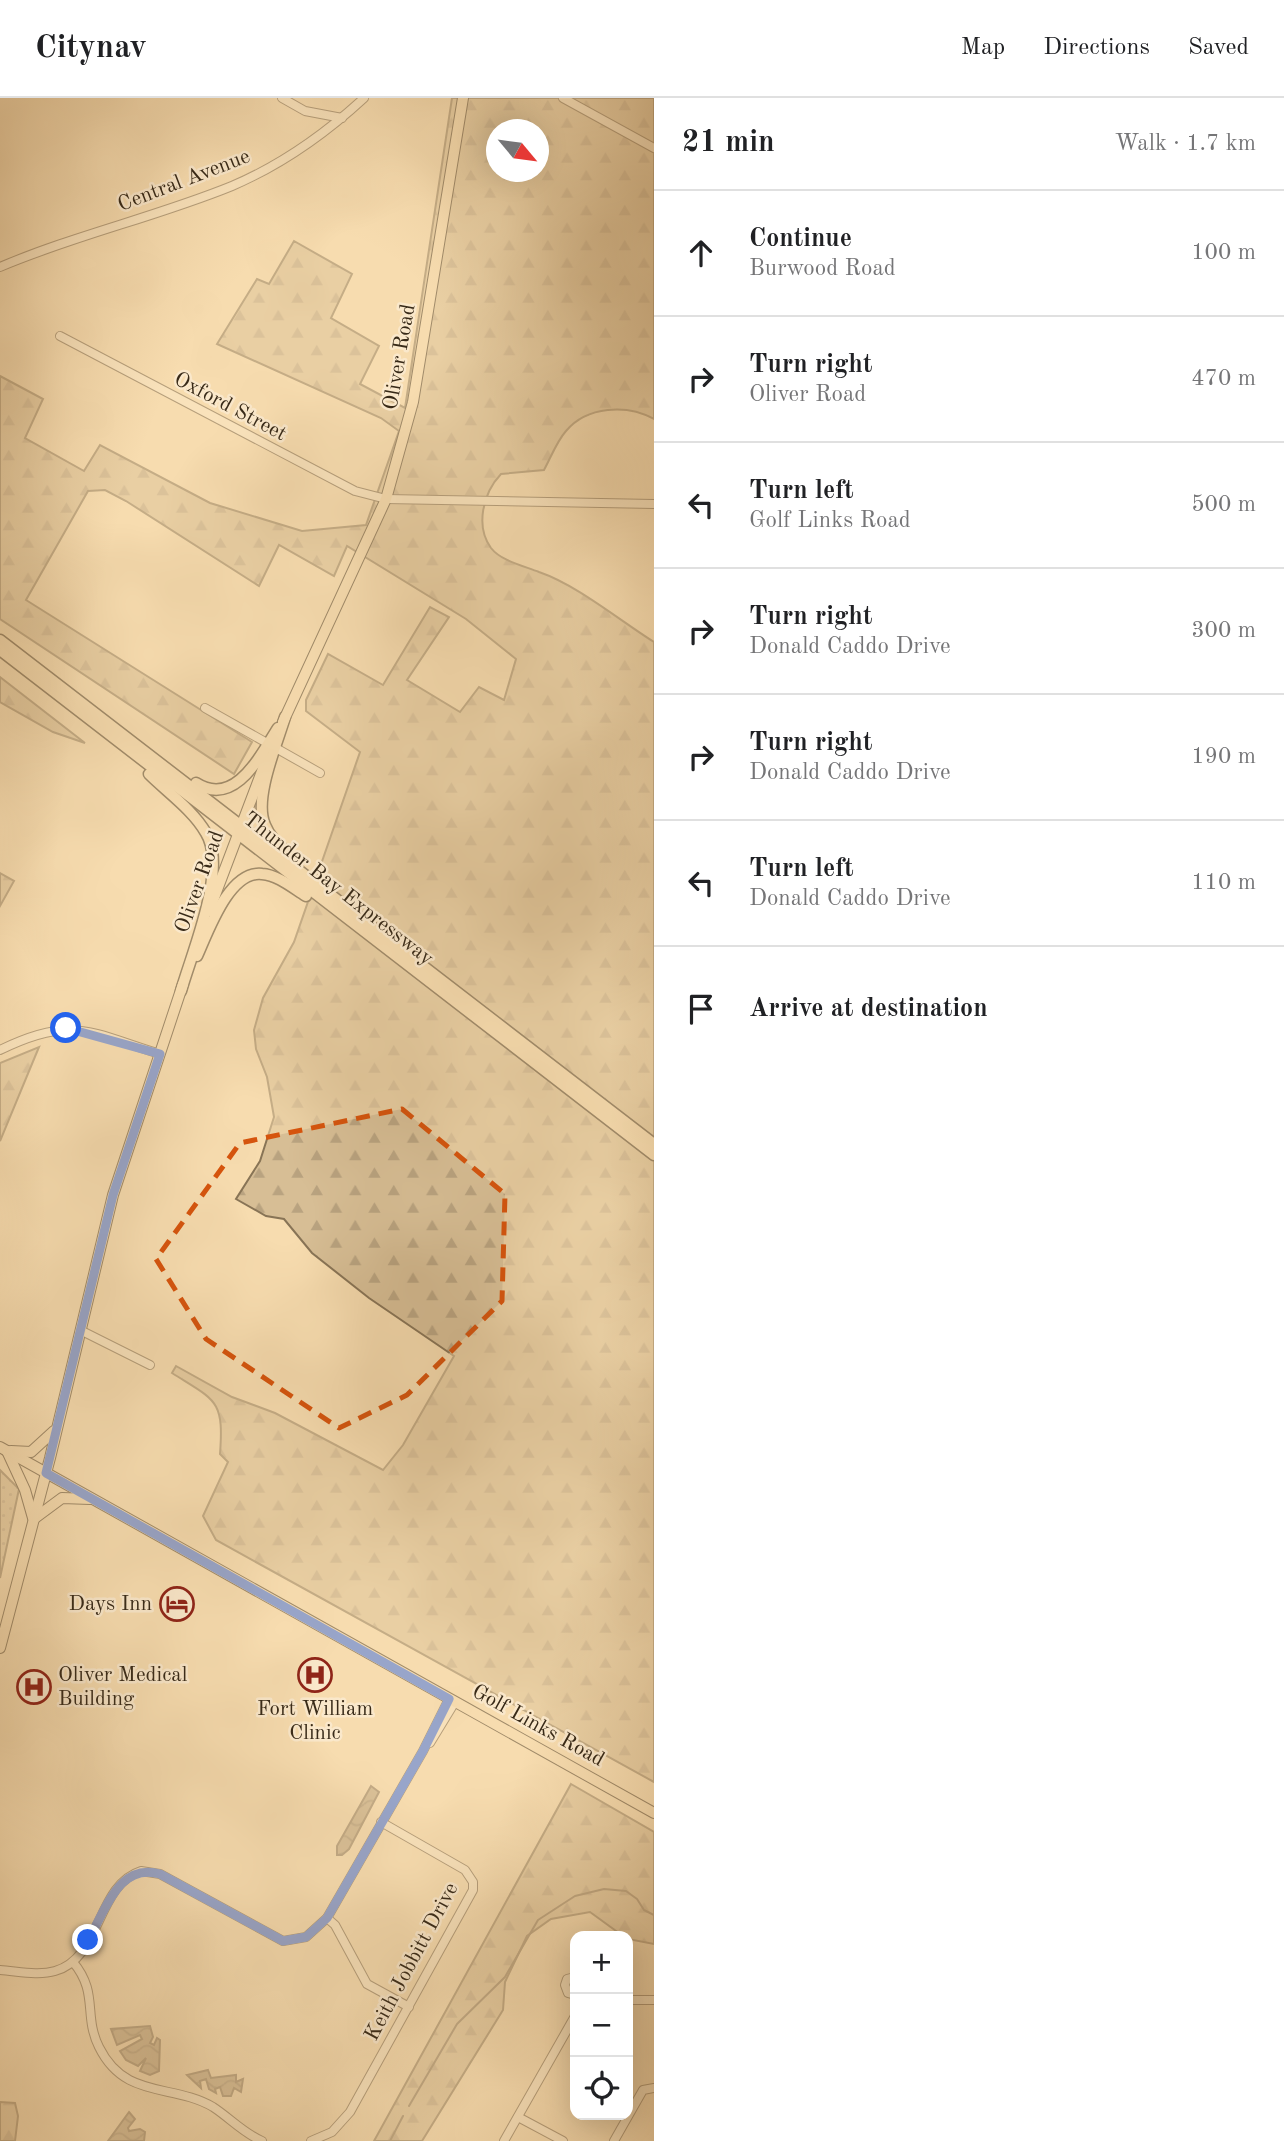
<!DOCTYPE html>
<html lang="en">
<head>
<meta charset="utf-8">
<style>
  :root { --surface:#fff; --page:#f6f6f6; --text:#202124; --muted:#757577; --line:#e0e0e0 }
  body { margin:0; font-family:"Old Standard TT",serif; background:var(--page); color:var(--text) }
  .controls { position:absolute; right:21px; bottom:21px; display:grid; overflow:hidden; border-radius:14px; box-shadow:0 7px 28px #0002 }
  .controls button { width:63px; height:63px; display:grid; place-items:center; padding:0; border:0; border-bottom:2px solid var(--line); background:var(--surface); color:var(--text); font:35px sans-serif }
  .compass { position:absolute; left:486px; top:21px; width:63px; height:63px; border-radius:50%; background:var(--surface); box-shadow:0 7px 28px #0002; rotate:119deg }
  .stop { position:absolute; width:21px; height:21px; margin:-16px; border:5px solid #2563eb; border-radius:50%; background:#fff }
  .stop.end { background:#2563eb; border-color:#fff; box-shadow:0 2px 7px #0008 }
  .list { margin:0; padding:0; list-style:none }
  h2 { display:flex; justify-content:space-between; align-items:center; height:91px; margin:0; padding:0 28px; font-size:30px }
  h2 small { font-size:23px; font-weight:400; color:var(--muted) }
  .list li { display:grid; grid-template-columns:46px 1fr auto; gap:21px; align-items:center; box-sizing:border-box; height:126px; padding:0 28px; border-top:2px solid var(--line) }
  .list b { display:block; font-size:26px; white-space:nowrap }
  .list p { margin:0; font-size:23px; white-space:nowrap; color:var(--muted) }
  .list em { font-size:23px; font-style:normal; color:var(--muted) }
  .icon { flex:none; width:38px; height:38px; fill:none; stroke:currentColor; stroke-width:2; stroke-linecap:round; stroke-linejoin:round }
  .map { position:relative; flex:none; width:654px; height:2043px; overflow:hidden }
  header { display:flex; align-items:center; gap:42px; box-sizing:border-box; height:98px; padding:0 35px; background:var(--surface); border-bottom:2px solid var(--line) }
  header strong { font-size:33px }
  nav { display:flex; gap:38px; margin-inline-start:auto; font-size:24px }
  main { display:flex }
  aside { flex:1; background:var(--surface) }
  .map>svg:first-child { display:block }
</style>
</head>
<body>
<header>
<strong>Citynav</strong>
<nav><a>Map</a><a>Directions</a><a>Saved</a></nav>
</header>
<main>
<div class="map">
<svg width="654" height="2043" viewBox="0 0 654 2043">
  <defs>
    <pattern id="grass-dots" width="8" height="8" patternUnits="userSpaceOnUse" patternTransform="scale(1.75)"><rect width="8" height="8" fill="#d7be95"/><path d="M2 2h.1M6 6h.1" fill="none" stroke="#b9a380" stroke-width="1.8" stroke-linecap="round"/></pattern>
    <pattern id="forest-firs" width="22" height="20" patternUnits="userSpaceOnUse" patternTransform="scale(1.75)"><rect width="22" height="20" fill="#d7be95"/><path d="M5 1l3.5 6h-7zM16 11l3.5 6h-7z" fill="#b9a380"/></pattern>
    <pattern id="water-waves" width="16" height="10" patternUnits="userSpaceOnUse" patternTransform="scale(1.75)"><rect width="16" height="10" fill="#b69f7c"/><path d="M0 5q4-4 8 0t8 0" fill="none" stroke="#958265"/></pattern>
  </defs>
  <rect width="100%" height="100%" fill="#f7dcaf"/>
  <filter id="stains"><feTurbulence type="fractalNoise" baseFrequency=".00286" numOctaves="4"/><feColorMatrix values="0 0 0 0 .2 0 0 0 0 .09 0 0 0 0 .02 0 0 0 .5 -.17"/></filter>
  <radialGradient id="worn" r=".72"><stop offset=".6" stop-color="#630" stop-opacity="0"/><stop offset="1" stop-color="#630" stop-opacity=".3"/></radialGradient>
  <!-- grass -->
  <polygon fill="url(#grass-dots)" stroke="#887456" stroke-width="2" points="0,1372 19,1391 0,1480"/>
  <!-- forest -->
  <g fill="url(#forest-firs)" stroke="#887456" stroke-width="2" fill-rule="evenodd">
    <path d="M452,0H654V321C627,306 587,308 566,333C557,343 551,359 544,372L501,376C483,395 475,428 491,450C501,463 524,468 539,474C577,487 619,522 654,544V1684L216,1442L203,1418L228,1364L220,1356C224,1301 216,1303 172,1275L176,1268L232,1299L275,1315L383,1372L403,1347L454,1258L369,1200L312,1155L284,1121L266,1118L236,1101L260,1063L274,1019L267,979L256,951L254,932L263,900L294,844L360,654L306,613V602L328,556L383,587L430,509L449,519L407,582L460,614L479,589L504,602L516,561L466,521L347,448L334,478L279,447L259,488L126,403L105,392L88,393L26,502L252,644L234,676L0,521V278L43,301L25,340L84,373L100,347L210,405L302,433L366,427L399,333L381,320L217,246L257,181L269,186L294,143L352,176L331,220L379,248L360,286L405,310ZM496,32H538V74H496Z"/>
    <polygon points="0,579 85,645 53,634 0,604"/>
    <polygon points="0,775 14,783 0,808"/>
    <polygon points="39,949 0,1043 0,965"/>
    <polygon points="571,1686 654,1734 654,1846 628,1841 628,1838 623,1838 590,1814 551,1821 527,1838 505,1884 503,1912 422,2043 374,2043"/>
    <polygon points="0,2004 15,2005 18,2018 15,2043 0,2043"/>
  </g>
  <!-- water -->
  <g fill="url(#water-waves)" stroke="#847054" stroke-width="2">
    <polygon points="371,1688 379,1694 349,1751 342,1757 337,1757 337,1748"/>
    <polygon points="150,1928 153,1939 150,1945 154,1947 157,1940 160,1942 159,1973 150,1977 140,1973 146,1960 138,1968 126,1962 120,1953 142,1941 140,1937 117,1947 111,1931"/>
    <polygon points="208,1972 211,1980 236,1977 236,1984 243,1981 241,1994 234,1990 231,1998 223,1998 220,1989 215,1991 216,1995 209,1991 206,1981 200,1983 201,1990 187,1977"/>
    <polygon points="129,2014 135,2021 128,2030 129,2033 140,2031 145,2034 144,2043 108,2043"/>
  </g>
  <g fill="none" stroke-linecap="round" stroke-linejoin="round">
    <!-- stream -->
    <g stroke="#847054" stroke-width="2">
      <polyline points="409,2008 457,1926 505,1879 538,1822 575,1798 604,1791 626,1793 637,1801 644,1812 654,1817"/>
      <polyline points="390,2043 403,2018"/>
    </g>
    <!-- minor casing -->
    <g stroke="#68563e" stroke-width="10">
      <g id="minor">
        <polyline points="282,0 305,13 342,20"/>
        <polyline points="563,0 654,50"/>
        <path d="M0,169C75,137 156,119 232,88C281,67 325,36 364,0"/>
        <polyline points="60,238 355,393 386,401 654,406"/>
        <polyline points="205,610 320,675"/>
        <path d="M0,952C71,917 89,934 160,956"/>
        <polyline points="80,1232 150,1267"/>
        <polyline points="430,1645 455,1604"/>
        <polyline points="327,1820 335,1827 367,1886 409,1909"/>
        <path d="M73,1864C99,1895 83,1917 99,1949C125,2002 172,1985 213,2009C230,2020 243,2035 262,2043"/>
        <path d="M0,1872C17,1873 38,1878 55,1873C102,1860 96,1787 141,1773L160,1776L283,1843L306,1839L327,1820L423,1653L449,1601"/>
        <polyline points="575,1879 567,1881 565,1887 568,1895 575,1897"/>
        <polyline points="628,1902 654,1902"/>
        <polyline points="518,2019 563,2043"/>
        <polyline points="311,2043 332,2034 350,2014 473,1792 473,1784 465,1772 381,1724"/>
        <polyline points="504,2043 575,1918"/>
        <polyline points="614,2043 643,1992 654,1990"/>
      </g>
    </g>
    <!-- major casing -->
    <g stroke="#382a18" stroke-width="12">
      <g id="major">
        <polyline points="283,624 386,401 413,304 463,0"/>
        <polyline points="209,813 267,660"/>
        <polyline points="0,1349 654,1715"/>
        <polyline points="7,1353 25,1392 33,1420"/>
        <polyline points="11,1353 31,1354 54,1333"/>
        <polyline points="35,1420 62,1400 90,1401"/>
        <polyline points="0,1550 50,1360 113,1097 183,886"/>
      </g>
    </g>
    <!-- highway casing -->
    <g stroke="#382a18" stroke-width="13">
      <g id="highway">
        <polyline points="0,542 654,1046"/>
        <polyline points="0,552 654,1057"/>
        <path d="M285,619C277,646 253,701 265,727C270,740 280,748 290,757"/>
        <path d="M149,676C167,694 193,712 206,735C228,771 192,854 181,893"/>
        <path d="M196,685C235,710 260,658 278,630"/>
        <path d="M197,858C208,834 229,772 262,776C278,777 293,790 306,798"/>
      </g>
    </g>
    <!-- minor -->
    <use href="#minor" stroke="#fae8cb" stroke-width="8"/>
    <!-- major -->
    <use href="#major" stroke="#f7dcaf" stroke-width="10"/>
    <!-- highway -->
    <use href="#highway" stroke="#f7dcaf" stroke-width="10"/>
  </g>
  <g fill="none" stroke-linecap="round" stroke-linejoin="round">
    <!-- route -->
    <path stroke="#2563eb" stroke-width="9" d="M66,930L160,956L113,1097L46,1375L449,1601L423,1653L327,1820L306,1839L283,1843L160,1776C118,1764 106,1813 88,1842"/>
  </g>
  <!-- marked area -->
  <path d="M0 0H654V2043H0ZM402,1011L505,1096L502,1203L407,1297L339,1330L206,1241L156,1161L240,1045Z" fill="#f7dcaf" fill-opacity=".55" fill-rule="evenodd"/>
  <path fill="none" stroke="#d6540d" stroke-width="5" stroke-dasharray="14 9" stroke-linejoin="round" d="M402,1011L505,1096L502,1203L407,1297L339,1330L206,1241L156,1161L240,1045Z"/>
  <!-- icons -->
  <defs>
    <g id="hotel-ring" transform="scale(1.75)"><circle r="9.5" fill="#fae8cb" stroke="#8f2418" stroke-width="1.5"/><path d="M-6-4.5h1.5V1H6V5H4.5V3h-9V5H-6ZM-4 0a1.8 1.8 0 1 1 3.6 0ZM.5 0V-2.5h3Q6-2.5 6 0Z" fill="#8f2418"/></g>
    <g id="hospital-ring" transform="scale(1.75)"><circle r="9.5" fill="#fae8cb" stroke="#8f2418" stroke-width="1.5"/><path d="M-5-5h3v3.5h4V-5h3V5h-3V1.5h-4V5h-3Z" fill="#8f2418"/></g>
  </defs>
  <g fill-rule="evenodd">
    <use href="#hotel-ring" x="177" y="1506"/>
    <use href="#hospital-ring" x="315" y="1577"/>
    <use href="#hospital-ring" x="34" y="1589"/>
  </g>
  <g text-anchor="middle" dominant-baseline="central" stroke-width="5" stroke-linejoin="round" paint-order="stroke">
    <!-- street labels -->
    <g font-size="21" fill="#382a18" stroke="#fae8cb">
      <text transform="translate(184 83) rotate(-21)">Central Avenue</text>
      <text transform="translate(400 259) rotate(-80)">Oliver Road</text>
      <text transform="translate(230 309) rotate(28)">Oxford Street</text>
      <text transform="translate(200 784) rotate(-70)">Oliver Road</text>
      <text transform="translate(338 791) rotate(38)">Thunder Bay Expressway</text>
      <text transform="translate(538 1628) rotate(29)">Golf Links Road</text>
      <text transform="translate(412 1864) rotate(-62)">Keith Jobbitt Drive</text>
    </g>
    <!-- poi labels -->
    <g font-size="21" fill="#382a18" stroke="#fae8cb" text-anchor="end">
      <text x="152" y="1506">Days Inn</text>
      <text x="58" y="1577" text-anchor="start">Oliver Medical<tspan x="58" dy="24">Building</tspan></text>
      <text x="315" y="1611" text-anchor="middle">Fort William<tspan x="315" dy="24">Clinic</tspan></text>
    </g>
  </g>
  <rect width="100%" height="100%" filter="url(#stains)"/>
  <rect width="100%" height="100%" fill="url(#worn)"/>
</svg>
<div class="controls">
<button>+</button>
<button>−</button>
<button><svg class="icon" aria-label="locate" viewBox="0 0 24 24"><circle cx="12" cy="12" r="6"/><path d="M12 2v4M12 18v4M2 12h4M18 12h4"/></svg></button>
</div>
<svg class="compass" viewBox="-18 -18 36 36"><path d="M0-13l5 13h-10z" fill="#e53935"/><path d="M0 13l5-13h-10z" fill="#757577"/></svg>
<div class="stop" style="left:66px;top:930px"></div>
<div class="stop end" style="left:88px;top:1842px"></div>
</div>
<aside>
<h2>21 min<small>Walk · 1.7 km</small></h2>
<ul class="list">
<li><svg class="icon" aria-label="ahead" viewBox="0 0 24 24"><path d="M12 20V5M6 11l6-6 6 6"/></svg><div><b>Continue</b><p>Burwood Road</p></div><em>100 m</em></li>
<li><svg class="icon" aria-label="right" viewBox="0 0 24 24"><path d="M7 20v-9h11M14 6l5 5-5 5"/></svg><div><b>Turn right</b><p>Oliver Road</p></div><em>470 m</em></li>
<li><svg class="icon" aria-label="left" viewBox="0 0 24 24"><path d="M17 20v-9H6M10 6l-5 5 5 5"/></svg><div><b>Turn left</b><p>Golf Links Road</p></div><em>500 m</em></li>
<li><svg class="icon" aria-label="right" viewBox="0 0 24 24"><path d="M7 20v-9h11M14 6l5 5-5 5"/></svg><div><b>Turn right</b><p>Donald Caddo Drive</p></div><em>300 m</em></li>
<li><svg class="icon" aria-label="right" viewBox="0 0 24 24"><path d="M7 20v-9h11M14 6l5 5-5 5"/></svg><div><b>Turn right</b><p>Donald Caddo Drive</p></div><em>190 m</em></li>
<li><svg class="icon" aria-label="left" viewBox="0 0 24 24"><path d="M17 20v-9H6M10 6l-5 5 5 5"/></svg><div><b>Turn left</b><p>Donald Caddo Drive</p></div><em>110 m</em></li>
<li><svg class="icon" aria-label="arrive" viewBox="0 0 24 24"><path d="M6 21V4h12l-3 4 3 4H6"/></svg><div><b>Arrive at destination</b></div></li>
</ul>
</aside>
</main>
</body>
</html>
